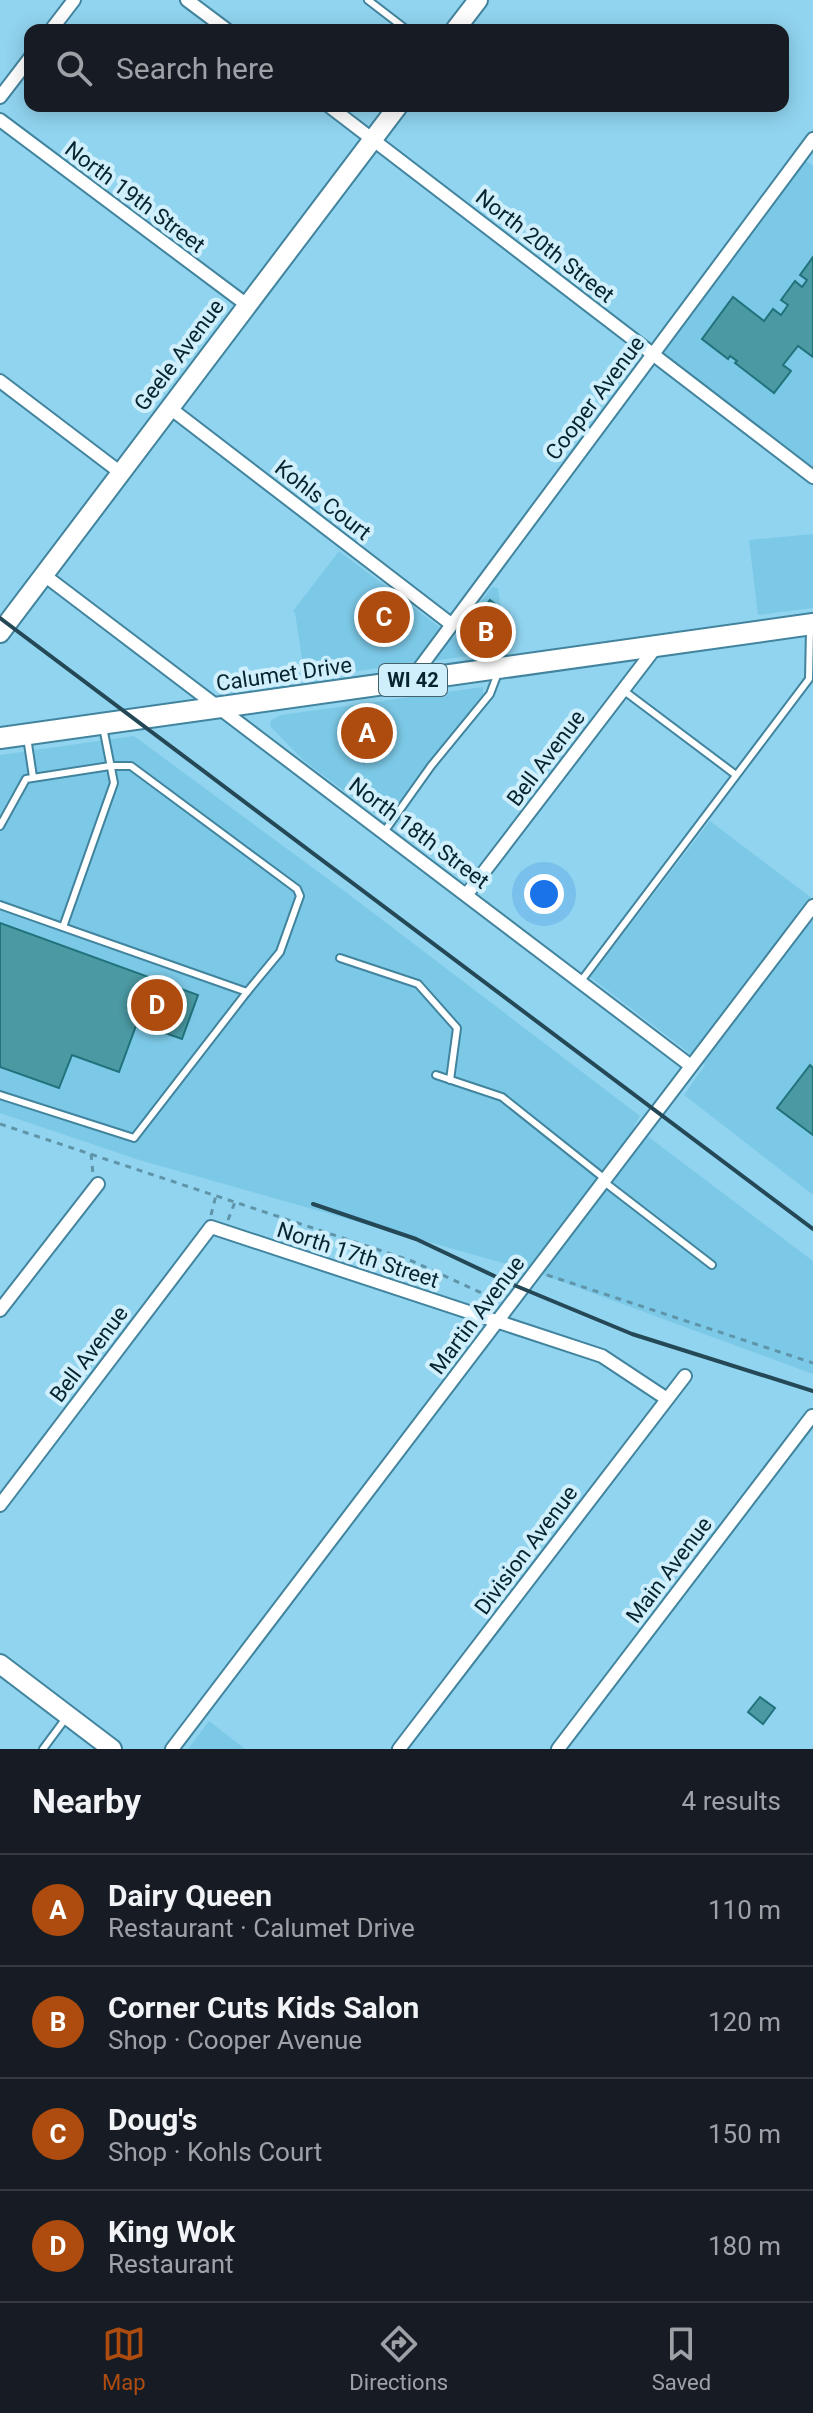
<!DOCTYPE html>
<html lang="en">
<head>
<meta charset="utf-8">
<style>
  :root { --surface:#171b24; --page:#242831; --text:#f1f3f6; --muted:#9ea1a6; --line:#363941; --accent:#ae4c10 }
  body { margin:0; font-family:Roboto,sans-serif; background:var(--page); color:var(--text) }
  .you { position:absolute; left:544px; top:894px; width:28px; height:28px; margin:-20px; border:6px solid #fff; border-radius:50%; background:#1a73e8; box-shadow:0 0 0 12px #1a73e833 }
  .badge { display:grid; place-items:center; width:52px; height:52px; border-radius:50%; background:var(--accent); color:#fff; font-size:26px; font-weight:700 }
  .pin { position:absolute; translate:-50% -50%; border:4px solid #fff; box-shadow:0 2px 8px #0006 }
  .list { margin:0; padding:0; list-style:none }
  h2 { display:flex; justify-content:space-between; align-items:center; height:104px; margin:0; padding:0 32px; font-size:34px }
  h2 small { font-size:26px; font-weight:400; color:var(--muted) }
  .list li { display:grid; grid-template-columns:52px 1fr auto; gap:24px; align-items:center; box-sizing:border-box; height:112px; padding:0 32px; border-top:2px solid var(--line) }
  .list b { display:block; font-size:30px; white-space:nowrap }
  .list p { margin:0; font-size:26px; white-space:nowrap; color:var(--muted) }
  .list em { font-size:26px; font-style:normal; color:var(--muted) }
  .icon { flex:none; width:44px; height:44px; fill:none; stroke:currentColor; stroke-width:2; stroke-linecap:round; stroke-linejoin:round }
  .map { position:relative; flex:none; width:813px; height:1749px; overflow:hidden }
  .search { position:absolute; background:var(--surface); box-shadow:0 4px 20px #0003; left:24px; right:24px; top:24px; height:88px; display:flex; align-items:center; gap:20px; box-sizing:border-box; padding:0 28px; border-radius:16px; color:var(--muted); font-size:30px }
  .sheet { height:552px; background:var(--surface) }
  nav { display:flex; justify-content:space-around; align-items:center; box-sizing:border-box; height:112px; border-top:2px solid var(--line); background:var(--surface); font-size:22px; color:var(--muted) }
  nav a { display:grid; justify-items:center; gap:4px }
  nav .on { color:var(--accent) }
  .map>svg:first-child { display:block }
</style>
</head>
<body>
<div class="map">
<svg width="813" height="1749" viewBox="0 0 813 1749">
  <rect width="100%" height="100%" fill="#91d4ef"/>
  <!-- built -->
  <g fill="#7cc9e7">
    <polygon points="800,157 813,166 813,485 653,354"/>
    <polygon points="813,534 813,608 758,615 749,540"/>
    <polygon points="339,551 454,638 492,587 498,588 506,651 305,678 295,613 293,611"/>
    <polygon points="483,687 483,698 424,770 386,822 304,761 270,726 271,720 281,715"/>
    <polygon points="134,736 347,893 640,1116 634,1126 813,1261 813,1374 535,1272 139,1160 0,1113 0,755"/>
    <polygon points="710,821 813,899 813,1195 684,1095 705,1065 590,977"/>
    <polygon points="209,1721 245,1749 188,1749"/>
  </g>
  <!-- building -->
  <g fill="#4b99a2" stroke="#20737c" stroke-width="2">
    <polygon points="813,257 813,357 798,346 783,365 791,371 774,393 735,363 737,361 730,356 728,359 702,339 733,297 764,321 773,309 781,315 788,305 781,300 795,281 802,287 807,280 800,275"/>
    <polygon points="490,600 495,604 500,644 463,649 479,629 478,621 483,620 482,610"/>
    <polygon points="371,717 379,759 364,762 356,720"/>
    <polygon points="0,923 198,995 182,1039 137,1023 119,1072 72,1055 59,1088 0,1067"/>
    <polygon points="810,1065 813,1068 813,1135 777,1108"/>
    <polygon points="760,1697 775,1708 763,1724 748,1712"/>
  </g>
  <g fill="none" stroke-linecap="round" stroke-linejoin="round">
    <!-- lane casing -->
    <g stroke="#42849d" stroke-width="10">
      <g id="lane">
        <polyline points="368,0 407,30"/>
        <polyline points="623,690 736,775"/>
        <polyline points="27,737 33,777"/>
        <polyline points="0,826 26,779 110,766 131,766 297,889 300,896 280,952 247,992 0,905"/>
        <polyline points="384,832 431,766 490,694 498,673"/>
        <polyline points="63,927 114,783 103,727"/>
        <polyline points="340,958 418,984 457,1028 450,1080"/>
        <polyline points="581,981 809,679 810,629"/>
        <polyline points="436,1075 502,1097 605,1179"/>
        <polyline points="0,1095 134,1138 247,992"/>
        <polyline points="603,1181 712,1265"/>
        <polyline points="43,1749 66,1718"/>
      </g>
    </g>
    <!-- street casing -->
    <g stroke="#42849d" stroke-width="16">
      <g id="street">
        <polyline points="187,0 227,30"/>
        <polyline points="51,30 74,0"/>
        <polyline points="0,97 30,58"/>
        <polyline points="329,106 813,477"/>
        <polyline points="0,120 247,305"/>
        <polyline points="0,381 121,473"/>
        <polyline points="170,408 451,624"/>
        <polyline points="44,575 691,1066"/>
        <polyline points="410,681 813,139"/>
        <polyline points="467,894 656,647"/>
        <polyline points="0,1310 98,1184"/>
        <polyline points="0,1505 211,1227 602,1356 667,1399"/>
        <polyline points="172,1749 813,906"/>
        <polyline points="399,1749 685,1376"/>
        <polyline points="558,1749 812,1416"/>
      </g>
    </g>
    <!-- secondary casing -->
    <g stroke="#42849d" stroke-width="22">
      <g id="secondary">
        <polyline points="455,30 478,0"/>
        <polyline points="0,633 398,106"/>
        <polyline points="0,1664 112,1749"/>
      </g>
    </g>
    <!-- primary casing -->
    <g stroke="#42849d" stroke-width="24">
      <polyline id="primary" points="0,738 813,624"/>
    </g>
    <!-- path -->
    <g stroke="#5f94a9" stroke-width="3" stroke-dasharray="6 6" stroke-linecap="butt">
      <polyline points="0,1124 412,1261 497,1300"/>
      <polyline points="91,1154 93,1174"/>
      <polyline points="211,1215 216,1195"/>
      <polyline points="228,1220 235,1202"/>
      <polyline points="547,1275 813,1363"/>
    </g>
    <!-- lane -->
    <use href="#lane" stroke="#fff" stroke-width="6"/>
    <!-- street -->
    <use href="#street" stroke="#fff" stroke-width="12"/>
    <!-- secondary -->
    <use href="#secondary" stroke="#fff" stroke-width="18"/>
    <!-- primary -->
    <use href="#primary" stroke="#fff" stroke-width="20"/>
    <!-- rail -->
    <g stroke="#244856" stroke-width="4">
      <polyline points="0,618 813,1229"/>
      <polyline points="313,1204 416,1239 509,1283 632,1334 813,1391"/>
    </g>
  </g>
  <g text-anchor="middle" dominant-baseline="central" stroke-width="8" stroke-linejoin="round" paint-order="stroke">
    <!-- shield labels -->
    <rect fill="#cfeffd" stroke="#43606c" stroke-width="2" x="379" y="664" width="68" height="32" rx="6"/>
    <g font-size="20" font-weight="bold" fill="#07232e">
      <text x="413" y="680">WI 42</text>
    </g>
    <!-- street labels -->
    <g font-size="22" fill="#07232e" stroke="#cfeffd">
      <text transform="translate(135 197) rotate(37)">North 19th Street</text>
      <text transform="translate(545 246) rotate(38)">North 20th Street</text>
      <text transform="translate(179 355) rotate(-53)">Geele Avenue</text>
      <text transform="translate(595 398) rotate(-53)">Cooper Avenue</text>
      <text transform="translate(323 500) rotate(38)">Kohls Court</text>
      <text transform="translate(284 674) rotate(-8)">Calumet Drive</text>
      <text transform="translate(546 758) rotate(-53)">Bell Avenue</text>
      <text transform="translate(419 833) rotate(37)">North 18th Street</text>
      <text transform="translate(358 1255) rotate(18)">North 17th Street</text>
      <text transform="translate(477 1315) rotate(-53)">Martin Avenue</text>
      <text transform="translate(89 1354) rotate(-53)">Bell Avenue</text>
      <text transform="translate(526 1550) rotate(-53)">Division Avenue</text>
      <text transform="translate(669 1570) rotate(-53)">Main Avenue</text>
    </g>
  </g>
</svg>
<div class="you"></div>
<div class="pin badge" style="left:367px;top:733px">A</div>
<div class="pin badge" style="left:486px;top:632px">B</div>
<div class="pin badge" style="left:384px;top:617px">C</div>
<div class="pin badge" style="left:157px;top:1005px">D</div>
<div class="search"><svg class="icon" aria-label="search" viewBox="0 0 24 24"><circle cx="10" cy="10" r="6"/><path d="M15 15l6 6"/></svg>Search here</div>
</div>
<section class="sheet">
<h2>Nearby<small>4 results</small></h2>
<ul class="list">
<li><span class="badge">A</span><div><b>Dairy Queen</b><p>Restaurant · Calumet Drive</p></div><em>110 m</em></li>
<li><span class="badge">B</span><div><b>Corner Cuts Kids Salon</b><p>Shop · Cooper Avenue</p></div><em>120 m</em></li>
<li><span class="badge">C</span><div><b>Doug's</b><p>Shop · Kohls Court</p></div><em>150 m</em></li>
<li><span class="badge">D</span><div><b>King Wok</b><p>Restaurant</p></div><em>180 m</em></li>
</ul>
</section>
<nav>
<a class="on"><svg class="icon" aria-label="map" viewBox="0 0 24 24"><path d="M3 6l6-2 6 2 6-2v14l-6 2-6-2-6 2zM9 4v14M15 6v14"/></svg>Map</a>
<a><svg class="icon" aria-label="directions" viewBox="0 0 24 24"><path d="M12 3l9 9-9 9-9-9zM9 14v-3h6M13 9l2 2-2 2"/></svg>Directions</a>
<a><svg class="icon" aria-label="saved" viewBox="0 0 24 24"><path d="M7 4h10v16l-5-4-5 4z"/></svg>Saved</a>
</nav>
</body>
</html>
